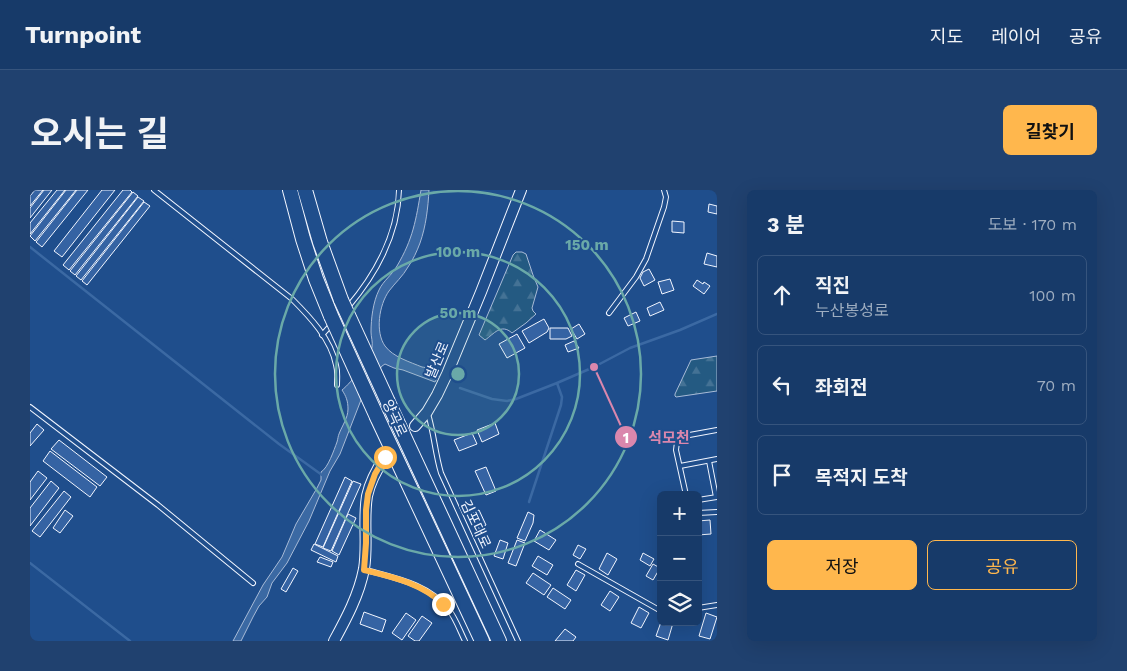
<!DOCTYPE html>
<html lang="ko">
<head>
<meta charset="utf-8">
<style>
  :root { --surface:#173a69; --page:#20416f; --text:#f1f3f6; --muted:#9eadc0; --line:#36547d; --accent:#ffb74d }
  body { margin:0; font-family:"Work Sans","Noto Sans KR",sans-serif; background:var(--page); color:var(--text) }
  .controls { position:absolute; right:15px; bottom:15px; display:grid; overflow:hidden; border-radius:8px; box-shadow:0 5px 20px #0002 }
  .controls button { width:45px; height:45px; display:grid; place-items:center; padding:0; border:0; border-bottom:1px solid var(--line); background:var(--surface); color:var(--text); font:25px sans-serif }
  .stop { position:absolute; width:15px; height:15px; margin:-11px; border:4px solid #ffb74d; border-radius:50%; background:#fff }
  .stop.end { background:#ffb74d; border-color:#fff; box-shadow:0 1px 5px #0008 }
  .list { margin:0; padding:0; list-style:none }
  h2 { display:flex; justify-content:space-between; align-items:center; height:65px; margin:0; padding:0 20px; font-size:21px }
  h2 small { font-size:16px; font-weight:400; color:var(--muted) }
  .list li { display:grid; grid-template-columns:32px 1fr auto; gap:15px; align-items:center; box-sizing:border-box; height:80px; margin:0 10px 10px; padding:0 10px; border:1px solid var(--line); border-radius:8px }
  .list b { display:block; font-size:19px; white-space:nowrap }
  .list p { margin:0; font-size:16px; white-space:nowrap; color:var(--muted) }
  .list em { font-size:16px; font-style:normal; color:var(--muted) }
  .actions { display:flex; gap:10px; padding:15px 20px }
  .actions a { flex:1; padding:11px 0; border:1px solid var(--accent); border-radius:8px; text-align:center; font-size:18px; color:var(--accent) }
  .actions .main { background:var(--accent); color:#111 }
  .icon { flex:none; width:28px; height:28px; fill:none; stroke:currentColor; stroke-width:2; stroke-linecap:round; stroke-linejoin:round }
  .map { position:relative; flex:none; width:687px; height:451px; overflow:hidden; border-radius:8px }
  header { display:flex; align-items:center; gap:30px; box-sizing:border-box; height:70px; padding:0 25px; background:var(--surface); border-bottom:1px solid var(--line) }
  header strong { font-size:24px }
  nav { display:flex; gap:28px; margin-inline-start:auto; font-size:18px }
  .intro { display:flex; align-items:center; justify-content:space-between; box-sizing:border-box; height:120px; padding:0 30px }
  h1 { margin:0; font-size:35px }
  .button { padding:12px 22px; border-radius:8px; background:var(--accent); color:#111; font-size:18px; font-weight:700 }
  main { display:flex; gap:30px; padding:0 30px }
  aside { flex:1; background:var(--surface); border-radius:8px; box-shadow:0 5px 20px #0002 }
  .map>svg:first-child { display:block }
</style>
</head>
<body>
<header>
<strong>Turnpoint</strong>
<nav><a>지도</a><a>레이어</a><a>공유</a></nav>
</header>
<div class="intro"><h1>오시는 길</h1><a class="button">길찾기</a></div>
<main>
<div class="map">
<svg width="687" height="451" viewBox="0 0 687 451">
  <defs>
    <pattern id="forest-firs" width="22" height="20" patternUnits="userSpaceOnUse" patternTransform="scale(1.25)"><rect width="22" height="20" fill="#245a82"/><path d="M5 1l3.5 6h-7zM16 11l3.5 6h-7z" fill="#447295"/></pattern>
  </defs>
  <rect width="100%" height="100%" fill="#1f4e8c"/>
  <!-- forest -->
  <g fill="url(#forest-firs)" stroke="#a8bbd7">
    <path d="M486,62H492L496,64L503,85L508,97L502,118L503,121L506,124L496,133L482,143C471,133 464,144 455,150L449,145L483,65Z"/>
    <polygon points="687,166 687,201 646,207 645,206 645,204 661,170"/>
  </g>
  <!-- water -->
  <path fill="#3b69a3" stroke="#a8bbd7" d="M391,0H399C398,18 396,36 390,53C387,61 383,70 378,77C373,86 365,93 359,101C349,115 345,142 355,156C363,167 380,172 392,177C393,177 398,178 399,179C402,181 405,183 409,185L405,192L373,180L364,178L355,174L352,176L339,193L331,210L310,264L300,281L279,331L257,373L242,393L237,407L229,416L223,427L211,451H203L233,395L252,367L266,334L287,298L291,290V282C298,278 304,260 307,252C308,249 308,246 309,244C312,236 318,228 318,219C318,211 316,206 312,200C321,193 341,168 342,157C343,152 341,147 341,142C341,129 343,112 349,100C353,91 362,85 367,76C383,49 386,30 391,0Z"/>
  <g fill="none" stroke-linecap="round" stroke-linejoin="round">
    <!-- stream -->
    <g stroke="#3b69a3" stroke-width="2.5">
      <polyline points="0,57 249,254 292,285"/>
      <polyline points="430,198 462,209 477,211 486,209 527,193 564,177 600,158 650,140 687,124"/>
      <polyline points="499,312 531,215 532,207 527,193"/>
      <polyline points="0,373 100,451"/>
    </g>
  </g>
  <!-- building -->
  <g fill="#3563a3" stroke="#f2f6ff">
    <polygon points="5,0 13,0 0,16 0,6"/>
    <polygon points="14,0 22,0 0,28 0,18"/>
    <polygon points="27,0 35,0 0,44 0,33"/>
    <polygon points="36,0 46,0 5,51 0,46"/>
    <polygon points="47,0 58,0 12,57 6,52"/>
    <polygon points="72,0 85,0 32,67 24,61"/>
    <polygon points="93,0 100,0 102,2 39,80 33,75"/>
    <polygon points="103,2 108,6 45,85 40,81"/>
    <polygon points="108,7 114,11 51,90 46,86"/>
    <polygon points="114,12 120,16 57,95 52,91"/>
    <polygon points="679,14 687,16 687,24 678,22"/>
    <polygon points="642,31 654,32 654,43 642,42"/>
    <polygon points="677,63 687,66 687,77 674,74"/>
    <polygon points="619,79 625,90 614,96 610,88 613,82"/>
    <polygon points="640,89 644,100 632,104 628,92"/>
    <polygon points="667,90 673,94 674,92 680,96 674,104 663,96"/>
    <polygon points="630,112 634,120 620,126 617,118"/>
    <polygon points="606,122 610,131 598,136 594,128"/>
    <polygon points="514,129 519,138 517,142 499,153 492,141"/>
    <polygon points="549,134 555,144 547,149 541,139"/>
    <polygon points="520,138 538,138 542,146 536,149 520,149"/>
    <polygon points="487,144 495,158 477,168 469,154"/>
    <polygon points="544,151 549,158 538,162 535,155"/>
    <polygon points="465,233 469,244 452,252 447,240"/>
    <polygon points="7,234 14,240 0,256 0,243"/>
    <polygon points="442,243 447,254 429,261 424,250"/>
    <polygon points="29,250 77,287 70,296 21,259"/>
    <polygon points="20,261 67,297 60,307 13,271"/>
    <polygon points="456,277 466,301 456,305 445,281"/>
    <polygon points="8,281 17,288 0,310 0,292"/>
    <polygon points="315,287 322,291 293,357 285,354"/>
    <polygon points="21,291 29,298 0,336 0,318"/>
    <polygon points="323,291 331,294 301,361 293,358"/>
    <polygon points="34,301 41,307 10,347 2,341"/>
    <polygon points="35,320 43,326 30,343 23,338"/>
    <polygon points="449,320 456,335 449,339 441,324"/>
    <polygon points="498,322 504,325 503,333 495,351 487,348"/>
    <polygon points="318,324 326,328 309,365 302,361"/>
    <polygon points="680,330 681,344 668,345 668,331"/>
    <polygon points="510,340 526,350 519,360 504,351"/>
    <polygon points="470,350 478,353 473,369 464,366"/>
    <polygon points="487,350 495,353 486,376 478,373"/>
    <polygon points="284,354 308,366 306,372 281,360"/>
    <polygon points="548,355 556,359 550,369 543,365"/>
    <polygon points="577,363 587,369 578,385 569,379"/>
    <polygon points="613,363 624,369 620,376 610,370"/>
    <polygon points="508,366 523,375 517,385 502,376"/>
    <polygon points="290,367 303,372 301,377 287,372"/>
    <polygon points="623,374 630,378 623,390 616,386"/>
    <polygon points="263,378 268,381 256,402 251,399"/>
    <polygon points="546,380 555,385 546,401 537,395"/>
    <polygon points="503,383 521,395 514,405 496,393"/>
    <polygon points="523,398 541,410 535,419 517,407"/>
    <polygon points="580,401 589,407 580,421 571,415"/>
    <polygon points="609,417 619,423 611,438 601,433"/>
    <polygon points="334,422 356,430 352,442 330,434"/>
    <polygon points="376,423 386,430 372,450 362,443"/>
    <polygon points="676,423 687,427 680,449 669,446"/>
    <polygon points="392,426 402,433 389,451 385,451 378,446"/>
    <polygon points="631,432 643,433 638,450 626,446"/>
    <polygon points="535,439 546,447 543,451 525,451"/>
  </g>
  <g fill="none" stroke-linecap="round" stroke-linejoin="round">
    <!-- lane casing -->
    <g stroke="#f2f6ff" stroke-width="6">
      <g id="lane">
        <path d="M124,0L262,109C280,127 301,149 306,175C308,182 307,188 307,195"/>
        <path d="M318,117C346,84 368,44 369,0"/>
        <polyline points="579,123 606,87 616,69 634,17 636,7 634,0"/>
        <polyline points="292,145 301,135"/>
        <polyline points="0,217 128,315 223,393"/>
        <path d="M398,224C404,243 405,263 411,283L488,451"/>
        <polyline points="679,271 686,307"/>
        <polyline points="650,276 687,269"/>
        <polyline points="656,305 646,260 647,252 649,249 654,246 687,240"/>
        <polyline points="668,310 687,307"/>
        <polyline points="668,323 687,322"/>
        <polyline points="548,374 631,421"/>
        <path d="M336,380C365,388 399,394 419,420C426,429 430,441 435,451"/>
        <polyline points="668,418 687,415"/>
      </g>
    </g>
    <!-- secondary casing -->
    <g stroke="#f2f6ff" stroke-width="12">
      <g id="secondary">
        <polyline points="385,236 397,222 407,205 417,184 451,102 491,0"/>
        <path d="M304,451C316,429 329,405 334,379C338,355 333,330 337,306C340,292 347,279 355,267"/>
      </g>
    </g>
    <!-- highway casing -->
    <g stroke="#f2f6ff" stroke-width="16">
      <g id="highway">
        <polyline points="260,0 273,49 286,89 301,126"/>
        <polyline points="275,0 290,52 311,110"/>
        <polyline points="358,212 469,451"/>
        <polyline points="347,227 452,451"/>
      </g>
    </g>
    <!-- lane -->
    <use href="#lane" stroke="#1f4e8c" stroke-width="4"/>
    <!-- secondary -->
    <use href="#secondary" stroke="#1f4e8c" stroke-width="10"/>
    <!-- highway -->
    <use href="#highway" stroke="#1f4e8c" stroke-width="14"/>
    <!-- highway-bridge casing -->
    <g stroke="#f2f6ff" stroke-width="16" stroke-linecap="butt">
      <g id="highway-bridge">
        <polyline points="311,110 358,212"/>
        <polyline points="301,126 347,227"/>
      </g>
    </g>
    <!-- highway-bridge -->
    <use href="#highway-bridge" stroke="#1f4e8c" stroke-width="14"/>
  </g>
  <g fill="none" stroke-linecap="round" stroke-linejoin="round">
    <!-- route -->
    <path stroke="#ffb74d" stroke-width="6" d="M355,267L345,284L338,304L336,320V353L334,380C362,387 391,393 413,414"/>
  </g>
  <!-- distance rings -->
  <circle cx="428" cy="184" r="61" fill="#6aa9a8" fill-opacity=".12"/>
  <g fill="none" stroke="#6aa9a8" stroke-width="2.5">
    <circle cx="428" cy="184" r="61"/>
    <circle cx="428" cy="184" r="122"/>
    <circle cx="428" cy="184" r="183"/>
  </g>
  <g text-anchor="middle" dominant-baseline="central" stroke-width="4" stroke-linejoin="round" paint-order="stroke">
    <!-- street labels -->
    <g font-size="14" fill="#f2f6ff" stroke="#1f4e8c">
      <text transform="translate(407 170) rotate(-67)">발산로</text>
      <text transform="translate(365 228) rotate(65)">양곡로</text>
      <text transform="translate(446 334) rotate(65)">김포대로</text>
    </g>
  </g>
  <circle cx="428" cy="184" r="8" fill="#6aa9a8" stroke="#1f4e8c" stroke-width="2.5"/>
  <g font-size="15" text-anchor="middle" font-weight="bold" fill="#6aa9a8" stroke="#1f4e8c" stroke-width="4" stroke-linejoin="round" paint-order="stroke">
    <text x="557" y="60">150 m</text>
    <text x="428" y="67">100 m</text>
    <text x="428" y="128">50 m</text>
  </g>
  <!-- callouts -->
  <path fill="none" stroke="#da87ad" stroke-width="2" d="M564 177L596 247"/>
  <g fill="#da87ad" stroke="#1f4e8c" stroke-width="2">
    <circle cx="564" cy="177" r="5"/>
    <circle cx="596" cy="247" r="12"/>
  </g>
  <g font-size="15" text-anchor="middle" font-weight="bold" fill="#fff">
    <text x="596" y="253">1</text>
  </g>
  <g font-size="15" text-anchor="middle" font-weight="bold" fill="#da87ad" stroke="#1f4e8c" stroke-width="4" stroke-linejoin="round" paint-order="stroke">
    <text x="639" y="253">석모천</text>
  </g>
</svg>
<div class="controls">
<button>+</button>
<button>−</button>
<button><svg class="icon" aria-label="layers" viewBox="0 0 24 24"><path d="M12 4l9 5-9 5-9-5zM3 14l9 5 9-5"/></svg></button>
</div>
<div class="stop" style="left:355px;top:267px"></div>
<div class="stop end" style="left:413px;top:414px"></div>
</div>
<aside>
<h2>3 분<small>도보 · 170 m</small></h2>
<ul class="list">
<li><svg class="icon" aria-label="ahead" viewBox="0 0 24 24"><path d="M12 20V5M6 11l6-6 6 6"/></svg><div><b>직진</b><p>누산봉성로</p></div><em>100 m</em></li>
<li><svg class="icon" aria-label="left" viewBox="0 0 24 24"><path d="M17 20v-9H6M10 6l-5 5 5 5"/></svg><div><b>좌회전</b></div><em>70 m</em></li>
<li><svg class="icon" aria-label="arrive" viewBox="0 0 24 24"><path d="M6 21V4h12l-3 4 3 4H6"/></svg><div><b>목적지 도착</b></div></li>
</ul>
<div class="actions"><a class="main">저장</a><a>공유</a></div>
</aside>
</main>
</body>
</html>
